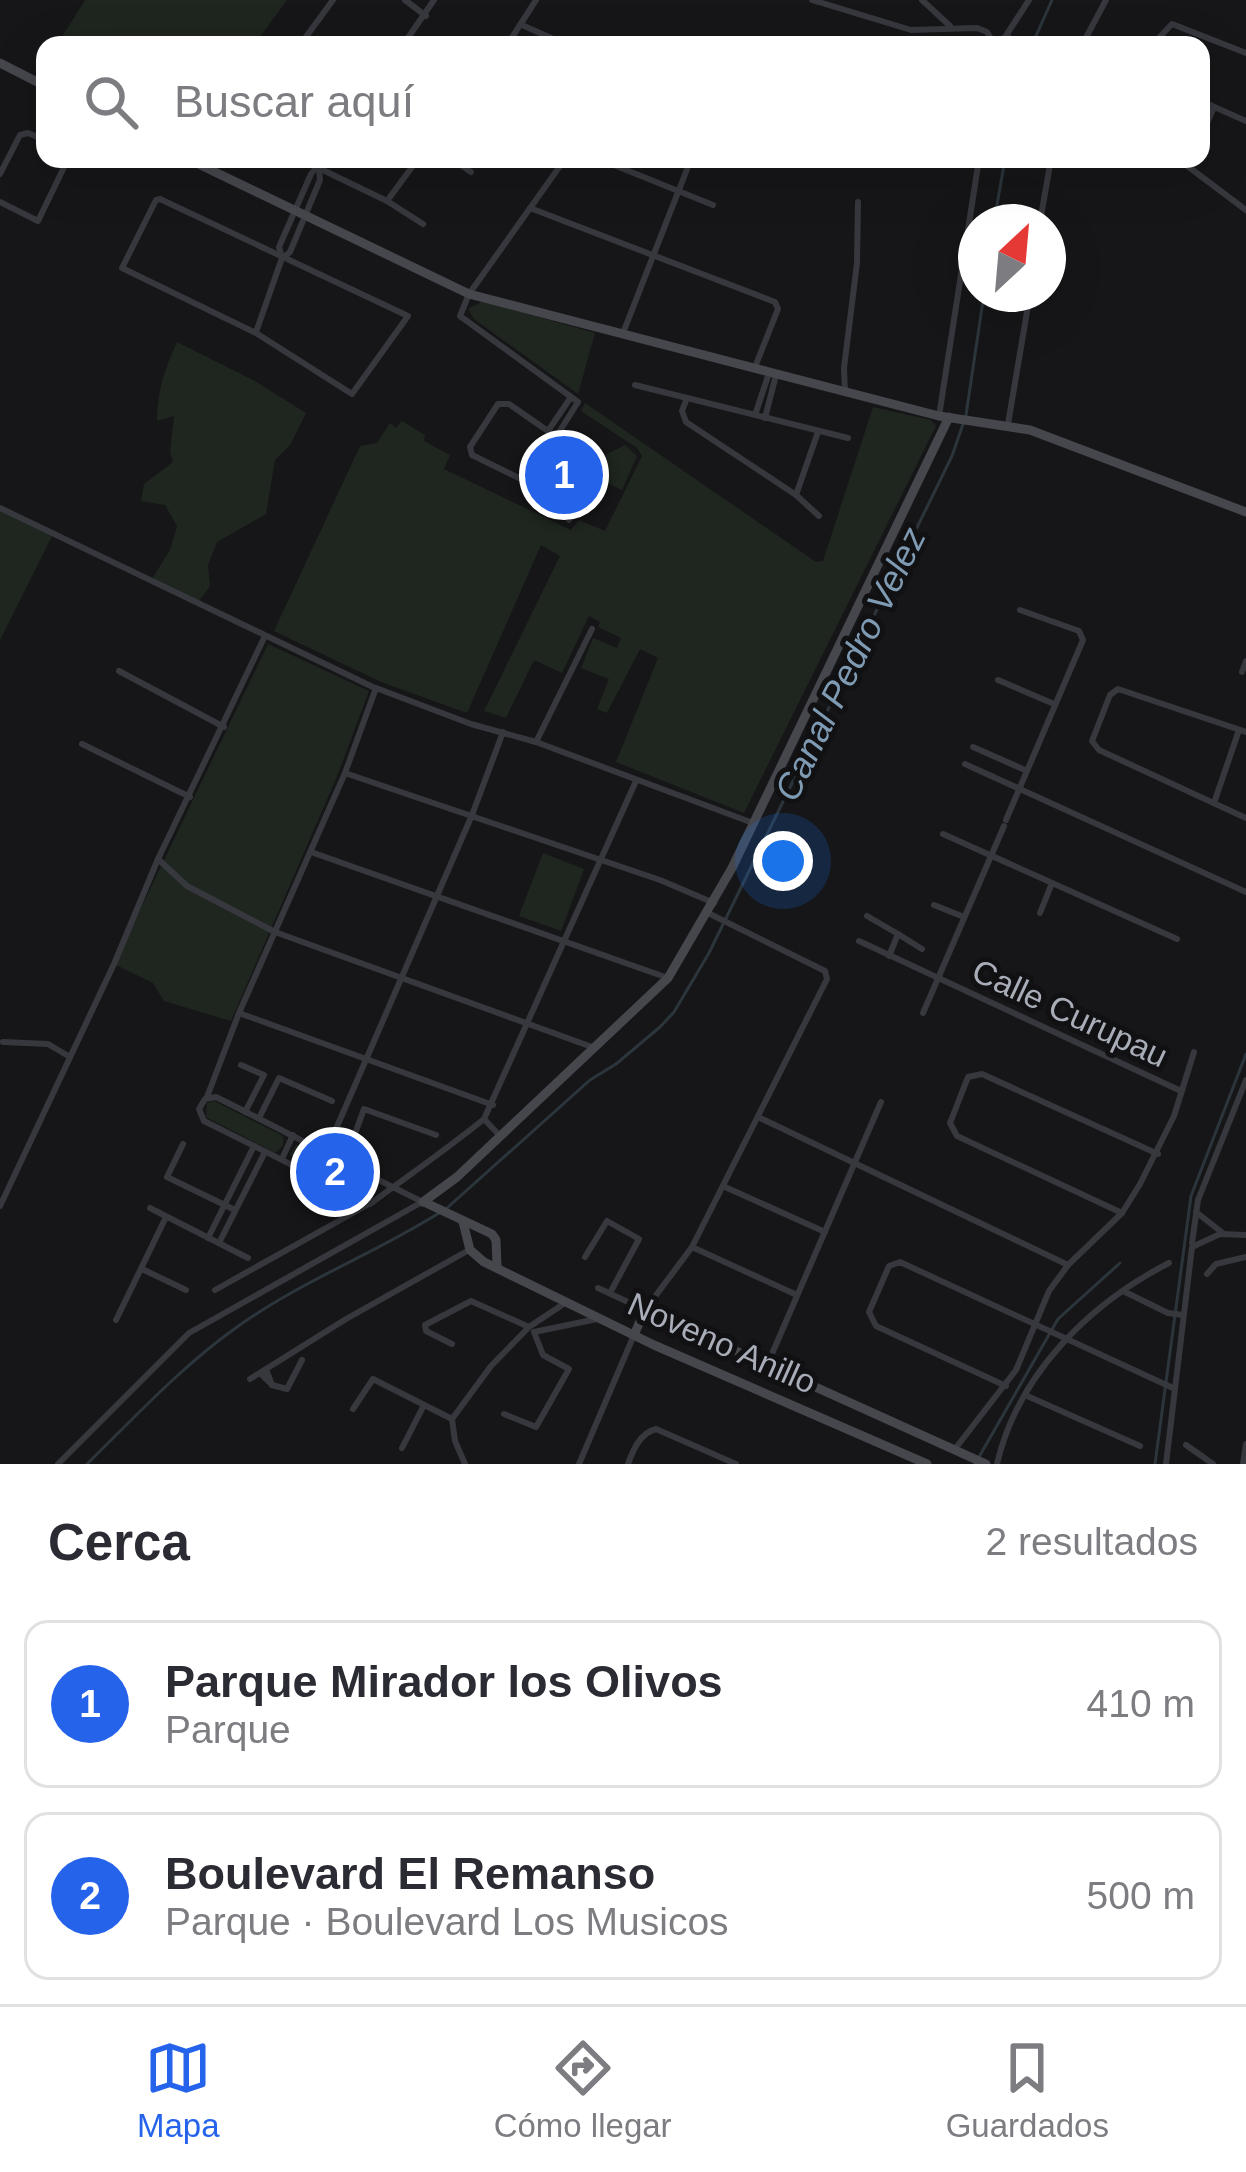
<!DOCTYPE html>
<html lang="es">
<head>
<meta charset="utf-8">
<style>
  :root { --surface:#fff; --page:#f7f7f7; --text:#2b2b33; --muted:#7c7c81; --line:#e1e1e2; --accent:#2563eb }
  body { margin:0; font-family:Helvetica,sans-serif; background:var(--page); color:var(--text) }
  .compass { position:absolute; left:958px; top:204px; width:108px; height:108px; border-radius:50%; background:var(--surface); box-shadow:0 12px 48px #0002; rotate:26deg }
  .you { position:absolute; left:783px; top:861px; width:42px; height:42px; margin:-30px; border:9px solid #fff; border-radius:50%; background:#1a73e8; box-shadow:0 0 0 18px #1a73e833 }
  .badge { display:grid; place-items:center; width:78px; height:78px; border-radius:50%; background:var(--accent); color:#fff; font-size:39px; font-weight:700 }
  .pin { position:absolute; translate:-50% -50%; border:6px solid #fff; box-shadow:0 3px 12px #0006 }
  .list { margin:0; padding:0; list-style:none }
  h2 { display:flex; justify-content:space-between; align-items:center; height:156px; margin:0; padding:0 48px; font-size:51px }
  h2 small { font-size:39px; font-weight:400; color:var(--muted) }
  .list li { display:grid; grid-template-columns:78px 1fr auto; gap:36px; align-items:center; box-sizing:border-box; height:168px; margin:0 24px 24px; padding:0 24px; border:3px solid var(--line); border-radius:24px }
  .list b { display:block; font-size:45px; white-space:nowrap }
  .list p { margin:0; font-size:39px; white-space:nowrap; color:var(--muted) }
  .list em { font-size:39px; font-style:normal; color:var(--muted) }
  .icon { flex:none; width:66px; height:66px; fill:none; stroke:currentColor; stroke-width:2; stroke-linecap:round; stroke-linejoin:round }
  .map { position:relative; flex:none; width:1246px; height:1464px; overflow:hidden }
  .search { position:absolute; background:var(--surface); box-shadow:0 12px 48px #0002; left:36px; right:36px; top:36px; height:132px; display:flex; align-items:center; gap:30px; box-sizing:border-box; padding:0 42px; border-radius:24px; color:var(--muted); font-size:45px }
  .sheet { height:540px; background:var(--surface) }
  nav { display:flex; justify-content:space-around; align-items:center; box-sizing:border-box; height:168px; border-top:3px solid var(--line); background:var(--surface); font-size:33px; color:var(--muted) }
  nav a { display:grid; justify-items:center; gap:6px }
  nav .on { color:var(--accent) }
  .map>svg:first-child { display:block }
</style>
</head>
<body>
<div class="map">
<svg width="1246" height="1464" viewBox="0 0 1246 1464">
  <rect width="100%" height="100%" fill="#161618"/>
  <!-- green -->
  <g fill="#1e261f">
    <polygon points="85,0 287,0 254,45 57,45"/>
    <polygon points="483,301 595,333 578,394 474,319 468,309"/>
    <path d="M177,342L253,380L306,413L290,445L275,460L266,514L217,542L208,565L210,586L196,605L150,582L170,550L177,526L165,505L141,501L144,484L173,462L170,452L174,416L157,421C157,391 165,368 177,342Z"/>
    <polygon points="585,403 816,562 823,561 873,407 931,420 936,426 744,813 616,762 658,658 640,649 607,713 597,709 609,679 581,668 593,638 617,648 621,638 598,627 600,622 589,616 562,673 534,660 506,718 484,711 560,556 541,545 467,713 381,682 274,631 360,446 377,443 390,423 396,428 402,421 425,435 424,441 450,455 444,469 571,530 579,520 605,531 642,456 637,448 581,411"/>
    <polygon points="557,442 589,468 573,500 540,482"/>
    <polygon points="625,445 637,456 622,490 596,478 602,468 597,459"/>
    <polygon points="0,508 53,534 0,640"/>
    <polygon points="268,644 369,691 338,774 231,1021 164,1001 153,983 114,964"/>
    <polygon points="543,853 584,869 561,931 519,916"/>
    <polygon points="214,1101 283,1136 283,1146 275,1153 206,1117 207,1103"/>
    <polygon points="296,1145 376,1181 377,1192 367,1198 295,1162 290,1154"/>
  </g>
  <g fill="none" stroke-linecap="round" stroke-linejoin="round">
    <!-- stream -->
    <g stroke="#2c353c" stroke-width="3">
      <polyline points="1032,45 1052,0"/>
      <polyline points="994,222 1005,159"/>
      <polyline points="966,415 984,294"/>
      <polyline points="447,1208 590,1080 616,1064 660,1027 674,1012 709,953 952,456 963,424"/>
      <path d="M87,1464C136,1416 182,1366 237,1327C301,1281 374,1254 439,1213"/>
      <polyline points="975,1464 1058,1319 1120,1263"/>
      <polyline points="1155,1464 1191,1196 1246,1054"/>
    </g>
    <!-- street -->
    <g stroke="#37383d" stroke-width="6">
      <polyline points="405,0 426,16"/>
      <polyline points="812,0 911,30 977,28 987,32 995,45"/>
      <polyline points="922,0 950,26"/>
      <polyline points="522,25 567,45"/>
      <polyline points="1007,37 1025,45"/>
      <polyline points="300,45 333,0"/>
      <polyline points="403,45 434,0"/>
      <polyline points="507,45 536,0"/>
      <polyline points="1000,45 1029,0"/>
      <polyline points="1082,45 1106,0"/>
      <polyline points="1152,45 1172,24 1246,53"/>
      <polyline points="1201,101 1246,121"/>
      <polyline points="1201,137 1214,107"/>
      <polyline points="300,159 387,201"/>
      <polyline points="418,159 387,201 423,224"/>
      <polyline points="452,159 471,172"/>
      <polyline points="599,159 713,205"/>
      <polyline points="1178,159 1246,210"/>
      <polyline points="0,174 20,135 28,133 45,140"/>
      <polygon points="160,199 408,316 352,394 256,333 122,268 156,200"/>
      <polyline points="0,202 38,221 68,159"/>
      <polyline points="530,208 775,302 778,309 755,367"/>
      <polyline points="1040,222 1051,159"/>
      <polyline points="284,257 290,252 320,180 319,168"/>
      <polyline points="256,332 282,258 279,247 311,174 323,159"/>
      <polyline points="623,333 691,159"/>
      <polyline points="635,385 848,438"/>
      <polyline points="845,392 844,368 857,263 858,202"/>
      <polyline points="687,398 682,411 686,422 796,495 819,516"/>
      <polyline points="755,415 769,373"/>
      <polyline points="939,416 979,159"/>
      <polyline points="765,418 776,375"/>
      <polyline points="1008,424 1030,294"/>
      <polyline points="548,431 571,397"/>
      <polyline points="556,437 578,402 460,316 469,294 565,159"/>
      <polyline points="796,495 818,432"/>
      <polyline points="0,508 375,688"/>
      <polyline points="569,520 595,469 594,463 509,404 498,404 470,447 472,455 576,506"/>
      <polyline points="119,671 224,727"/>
      <polyline points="1242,672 1246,661"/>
      <polyline points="998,680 1054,704"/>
      <polyline points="1246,732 1118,689 1110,695 1092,741 1099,750 1246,818"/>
      <polyline points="536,742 592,629"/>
      <polyline points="82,744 190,797"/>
      <polyline points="973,747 1025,770"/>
      <polyline points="965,764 1246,892"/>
      <polyline points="345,773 660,880 714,903"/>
      <polyline points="1214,803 1239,730"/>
      <polyline points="1006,820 1083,640 1079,631 1020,610"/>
      <polyline points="943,834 1177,939"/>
      <polyline points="311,852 668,978"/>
      <polyline points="158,859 187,886 275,932 592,1047"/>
      <polyline points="934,905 964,917"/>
      <polyline points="1040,913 1052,883"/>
      <polyline points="867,916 898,934"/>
      <polyline points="859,941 1181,1091"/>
      <polyline points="889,956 898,934 922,949"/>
      <polyline points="239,1013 493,1105"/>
      <polyline points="923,1013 1004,826"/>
      <polyline points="3,1042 48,1044 70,1057"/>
      <polyline points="241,1065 264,1075 245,1112"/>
      <polyline points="207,1097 239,1013 345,773 376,688 471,724 536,742 753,823"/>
      <polyline points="758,1117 1068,1265"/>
      <polyline points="259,1118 279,1078 332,1101"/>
      <polyline points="500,1136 484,1119 636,781"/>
      <polyline points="183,1144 167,1177 235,1210"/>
      <polyline points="326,1152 472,815 503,732"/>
      <polyline points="282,1159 293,1135"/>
      <polyline points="345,1161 364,1109 436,1135"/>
      <polyline points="725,1187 825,1232"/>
      <path d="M423,1202C353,1168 285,1131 216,1097L205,1099L199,1109L204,1121L370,1204C408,1176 447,1149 484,1119"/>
      <polyline points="0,1206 114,964 158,859 264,638"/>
      <polyline points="150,1208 248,1258"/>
      <polyline points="1196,1212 1224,1234"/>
      <polyline points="1122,1213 957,1136 950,1123 968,1077 982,1074 1158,1154"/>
      <polyline points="208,1238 254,1146"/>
      <polyline points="219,1243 265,1152"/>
      <polyline points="1192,1243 1198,1200 1246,1080"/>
      <polyline points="692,1247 797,1295"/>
      <polyline points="585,1257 607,1221 639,1239 610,1293"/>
      <polyline points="142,1269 186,1290"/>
      <polyline points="1207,1274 1216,1264 1246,1257"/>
      <polyline points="598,1288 645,1310 692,1247 827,979 825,971 708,913"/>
      <polyline points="215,1290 369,1204"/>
      <polyline points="1123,1291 1168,1313 1183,1315"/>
      <polyline points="116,1320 166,1217"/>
      <polyline points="534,1332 597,1319"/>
      <polyline points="452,1344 426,1331 425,1325 471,1301 529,1327"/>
      <polyline points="768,1363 881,1102"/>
      <polyline points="261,1374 272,1385 266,1369"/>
      <polyline points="250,1379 346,1319 469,1250"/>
      <polyline points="272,1385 287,1389 302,1360"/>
      <polyline points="1006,1386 876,1326 869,1312 889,1266 900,1262 1173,1388"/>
      <polyline points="1025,1395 1140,1446"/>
      <polyline points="353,1409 373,1379 452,1419"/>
      <polyline points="504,1414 536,1427 569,1369 543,1355 534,1332"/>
      <polyline points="1186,1445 1213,1464"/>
      <polyline points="402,1448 424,1405"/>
      <polyline points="955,1449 1016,1370 1049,1291 1068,1265 1122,1213 1140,1184 1174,1116 1194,1052"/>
      <polyline points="58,1464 189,1333 422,1202"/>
      <polyline points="465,1464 455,1441 452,1419 491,1366 529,1327 565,1303"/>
      <polyline points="579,1464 634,1335"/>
      <path d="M628,1464C633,1450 640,1433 656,1429L736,1464"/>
      <path d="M997,1464C1018,1374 1089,1304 1169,1263"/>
      <polyline points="1166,1464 1192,1247 1220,1234 1246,1235"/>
      <polyline points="1243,1464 1246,1444"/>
    </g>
    <!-- secondary -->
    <g stroke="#45474d" stroke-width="9">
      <polyline points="0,63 45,86"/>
      <polyline points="188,159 469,294 939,416 1030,430 1246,512"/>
      <polyline points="423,1202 457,1177 668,978 732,868 949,417"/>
      <polyline points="424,1202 492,1234 496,1240 497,1266"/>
      <polyline points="463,1222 470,1250 484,1262 654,1345 927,1464"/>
      <polyline points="634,1335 645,1310 986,1464"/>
    </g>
  </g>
  <g text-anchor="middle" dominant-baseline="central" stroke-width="10" stroke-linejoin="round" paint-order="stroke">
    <!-- street labels -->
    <g font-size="33" fill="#a8adb8" stroke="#111113">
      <text transform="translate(1070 1013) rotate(25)">Calle Curupau</text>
      <text transform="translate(722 1343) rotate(24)">Noveno Anillo</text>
    </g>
    <!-- water labels -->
    <g font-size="36" font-style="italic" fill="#7f9bb3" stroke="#111113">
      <text transform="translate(850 664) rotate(-64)">Canal Pedro Velez</text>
    </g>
  </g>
</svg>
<svg class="compass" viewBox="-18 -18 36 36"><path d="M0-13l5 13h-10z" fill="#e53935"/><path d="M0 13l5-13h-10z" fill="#7c7c81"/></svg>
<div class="you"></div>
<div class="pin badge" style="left:564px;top:475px">1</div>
<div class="pin badge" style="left:335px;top:1172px">2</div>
<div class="search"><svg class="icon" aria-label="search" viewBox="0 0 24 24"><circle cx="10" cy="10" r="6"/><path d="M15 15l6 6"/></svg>Buscar aquí</div>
</div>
<section class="sheet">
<h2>Cerca<small>2 resultados</small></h2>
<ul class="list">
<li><span class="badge">1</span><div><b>Parque Mirador los Olivos</b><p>Parque</p></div><em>410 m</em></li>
<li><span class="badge">2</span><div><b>Boulevard El Remanso</b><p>Parque · Boulevard Los Musicos</p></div><em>500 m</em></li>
</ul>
</section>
<nav>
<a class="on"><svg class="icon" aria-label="map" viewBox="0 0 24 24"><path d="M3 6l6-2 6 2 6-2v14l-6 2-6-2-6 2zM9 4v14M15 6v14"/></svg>Mapa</a>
<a><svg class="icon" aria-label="directions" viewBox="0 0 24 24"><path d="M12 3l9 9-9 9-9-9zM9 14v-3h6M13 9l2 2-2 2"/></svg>Cómo llegar</a>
<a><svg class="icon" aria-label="saved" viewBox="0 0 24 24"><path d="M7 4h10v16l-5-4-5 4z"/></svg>Guardados</a>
</nav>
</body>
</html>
